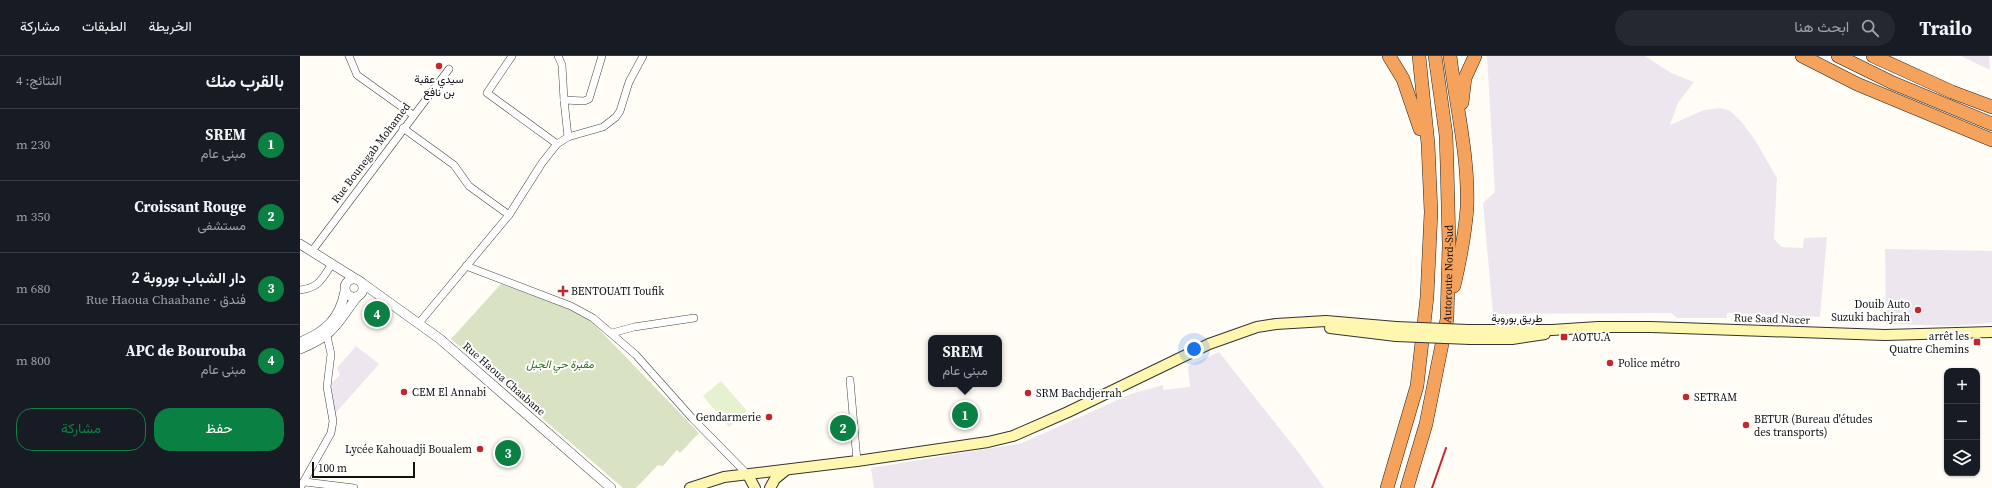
<!DOCTYPE html>
<html lang="ar">
<head>
<meta charset="utf-8">
<style>
  :root { --surface:#171b24; --page:#242831; --text:#f1f3f6; --muted:#9ea1a6; --line:#363941; --accent:#0b8043 }
  body { margin:0; font-family:"Source Serif 4",Vazirmatn,serif; background:var(--page); color:var(--text); direction:rtl }
  .controls { position:absolute; right:12px; bottom:12px; display:grid; overflow:hidden; border-radius:8px; box-shadow:0 1px 3px #0004 }
  .controls button { width:36px; height:36px; display:grid; place-items:center; padding:0; border:0; border-bottom:1px solid var(--line); background:var(--surface); color:var(--text); font:20px sans-serif }
  .scale { position:absolute; left:12px; bottom:10px; width:103px; box-sizing:border-box; padding-left:4px; border:2px solid #111; border-top:0; font-size:11px; line-height:14px; white-space:nowrap; color:#111; -webkit-text-stroke:3px #fff; paint-order:stroke }
  .you { position:absolute; left:894px; top:293px; width:14px; height:14px; margin:-10px; border:3px solid #fff; border-radius:50%; background:#1a73e8; box-shadow:0 0 0 6px #1a73e833 }
  .badge { display:grid; place-items:center; width:26px; height:26px; border-radius:50%; background:var(--accent); color:#fff; font-size:13px; font-weight:700 }
  .pin { position:absolute; translate:-50% -50%; border:2px solid #fff; box-shadow:0 1px 4px #0006 }
  .popup { position:absolute; left:628px; top:279px; width:74px; height:52px; box-sizing:border-box; display:grid; place-content:center; border-radius:8px; background:var(--surface); filter:drop-shadow(0 1px 3px #0005); font-size:13px; white-space:nowrap; color:var(--muted) }
  .popup b { font-size:15px; color:var(--text) }
  .popup::after { content:''; position:absolute; left:50%; top:100%; margin-left:-8px; border:8px solid transparent; border-top-color:var(--surface) }
  .list { margin:0; padding:0; list-style:none }
  h2 { display:flex; justify-content:space-between; align-items:center; height:52px; margin:0; padding:0 16px; font-size:17px }
  h2 small { font-size:13px; font-weight:400; color:var(--muted) }
  .list li { display:grid; grid-template-columns:26px 1fr auto; gap:12px; align-items:center; box-sizing:border-box; height:72px; padding:0 16px; border-top:1px solid var(--line) }
  .list b { display:block; font-size:15px; white-space:nowrap }
  .list p { margin:0; font-size:13px; white-space:nowrap; color:var(--muted) }
  .list em { font-size:13px; font-style:normal; color:var(--muted) }
  .actions { display:flex; gap:8px; padding:12px 16px }
  .actions a { flex:1; padding:9px 0; border:1px solid var(--accent); border-radius:16px; text-align:center; font-size:14px; color:var(--accent) }
  .actions .main { background:var(--accent); color:#fff }
  .icon { flex:none; width:22px; height:22px; fill:none; stroke:currentColor; stroke-width:2; stroke-linecap:round; stroke-linejoin:round }
  .map { position:relative; flex:none; width:1692px; height:432px; overflow:hidden; direction:ltr }
  header { display:flex; align-items:center; gap:24px; box-sizing:border-box; height:56px; padding:0 20px; background:var(--surface); border-bottom:1px solid var(--line) }
  header strong { font-size:19px }
  nav { display:flex; gap:22px; margin-inline-start:auto; font-size:14px }
  .search { width:280px; height:36px; background:var(--page); display:flex; align-items:center; gap:10px; box-sizing:border-box; padding:0 14px; border-radius:22px; color:var(--muted); font-size:15px }
  main { display:flex }
  aside { flex:1; background:var(--surface) }
  .map>svg:first-child { display:block }
</style>
</head>
<body>
<header>
<strong>Trailo</strong>
<div class="search"><svg class="icon" aria-label="search" viewBox="0 0 24 24"><circle cx="10" cy="10" r="6"/><path d="M15 15l6 6"/></svg>ابحث هنا</div>
<nav><a>الخريطة</a><a>الطبقات</a><a>مشاركة</a></nav>
</header>
<main>
<div class="map">
<svg width="1692" height="432" viewBox="0 0 1692 432">
  <rect width="100%" height="100%" fill="#fffdf5"/>
  <!-- industrial -->
  <g fill="#eee6ef">
    <polygon points="1187,0 1345,0 1371,17 1394,26 1378,47 1370,69 1404,54 1420,52 1429,54 1441,65 1455,84 1477,122 1474,183 1482,191 1503,192 1504,182 1527,181 1520,261 1427,257 1427,262 1377,262 1371,257 1193,258 1183,147 1195,136"/>
    <polygon points="1661,0 1689,0 1690,14"/>
    <polygon points="1585,193 1692,195 1692,267 1654,270 1586,268"/>
    <polygon points="56,290 79,308 33,360 29,330 40,319 37,312"/>
    <polygon points="919,296 999,397 1024,432 574,432 571,412 722,387 831,338 863,329 863,334 890,331 888,310"/>
  </g>
  <!-- cemetery -->
  <polygon fill="#d9e3c4" points="201,228 277,256 294,268 399,377 380,397 377,394 363,410 358,409 336,432 323,432 151,283"/>
  <!-- pitch -->
  <polygon fill="#e6f2cf" points="421,325 447,355 429,371 403,340"/>
  <g fill="none" stroke-linecap="round" stroke-linejoin="round">
    <!-- minor casing -->
    <g stroke="#444" stroke-width="8">
      <g id="minor">
        <polyline points="49,0 57,19 113,59"/>
        <polyline points="212,0 187,37 257,88"/>
        <polyline points="258,0 262,9 264,44 268,81"/>
        <polyline points="264,44 284,45 289,43 302,0"/>
        <polyline points="103,72 154,109 169,130 209,159"/>
        <polyline points="12,195 149,13"/>
        <polyline points="166,210 271,250 293,262 336,299 392,362 448,419"/>
        <path d="M0,234C19,232 22,223 32,208"/>
        <polyline points="119,267 209,159 242,107 257,88 268,81 303,71 316,61 320,55 329,26 343,0"/>
        <polyline points="312,277 334,271 394,262"/>
        <polyline points="550,324 557,405"/>
        <polyline points="5,426 54,432"/>
        <polyline points="0,432 31,377 33,365 27,331 31,298 27,280"/>
      </g>
    </g>
    <!-- tertiary casing -->
    <g stroke="#444" stroke-width="10">
      <g id="tertiary">
        <polyline points="0,188 56,223"/>
        <circle cx="54" cy="232" r="9"/>
        <polyline points="62,227 140,283 311,432"/>
        <path d="M0,286C26,276 40,262 45,235"/>
        <path d="M0,293C35,279 36,268 57,241"/>
      </g>
    </g>
    <!-- secondary casing -->
    <g stroke="#333" stroke-width="12">
      <g id="secondary">
        <polyline points="1030,272 1096,280"/>
        <polyline points="1168,274 1252,274 1298,271 1351,271 1585,279 1692,276"/>
        <polyline points="1170,283 1212,283 1245,278"/>
        <polyline points="448,419 455,432"/>
        <polyline points="390,432 424,421 557,405 688,386 713,380 768,356 909,288 957,271 976,268 1026,265 1096,271"/>
        <polyline points="470,432 475,423 486,414"/>
      </g>
    </g>
    <!-- motorway casing -->
    <g stroke="#222" stroke-width="14">
      <g id="motorway">
        <polyline points="1089,0 1103,23 1120,73"/>
        <path d="M1150,0C1156,50 1169,101 1167,152C1165,178 1160,204 1154,230"/>
        <polyline points="1502,0 1557,28 1692,84"/>
        <polyline points="1538,0 1593,27 1692,68"/>
        <polyline points="1573,0 1652,36 1692,51"/>
        <polyline points="1162,47 1165,22 1175,0"/>
        <polyline points="1087,432 1117,330 1127,241 1131,156 1128,88 1119,0"/>
        <path id="s1" d="M1107,432L1126,368L1147,263L1149,189L1147,109L1146,79L1135,0"/>
      </g>
    </g>
    <!-- minor -->
    <use href="#minor" stroke="#fff" stroke-width="7"/>
    <!-- tertiary -->
    <use href="#tertiary" stroke="#fff" stroke-width="9"/>
    <!-- secondary -->
    <use href="#secondary" stroke="#fff6b0" stroke-width="10"/>
    <!-- motorway -->
    <use href="#motorway" stroke="#f5a25d" stroke-width="13"/>
    <!-- rail -->
    <polyline stroke="#c4262e" stroke-width="2" points="1132,432 1146,392"/>
    <!-- secondary-bridge casing -->
    <g stroke="#333" stroke-width="12" stroke-linecap="butt">
      <g id="secondary-bridge">
        <polyline points="1096,271 1168,274"/>
        <polyline points="1096,280 1170,283"/>
      </g>
    </g>
    <!-- secondary-bridge -->
    <use href="#secondary-bridge" stroke="#fff6b0" stroke-width="10"/>
  </g>
  <!-- markers -->
  <g fill="#c4262e" stroke="#fff" stroke-width="1.5">
    <circle cx="139" cy="10" r="4"/>
    <path d="M261 229h4v4h4v4h-4v4h-4v-4h-4v-4h4z"/>
    <circle cx="1618" cy="254" r="4"/>
    <rect x="1260" y="277" width="8" height="8" rx="2"/>
    <rect x="1673" y="282" width="8" height="8" rx="2"/>
    <circle cx="1310" cy="307" r="4"/>
    <circle cx="104" cy="336" r="4"/>
    <circle cx="728" cy="337" r="4"/>
    <circle cx="1386" cy="341" r="4"/>
    <circle cx="469" cy="361" r="4"/>
    <circle cx="1446" cy="369" r="4"/>
    <circle cx="180" cy="393" r="4"/>
  </g>
  <g text-anchor="middle" dominant-baseline="central" stroke-width="4" stroke-linejoin="round" paint-order="stroke">
    <!-- poi labels -->
    <g font-size="11" fill="#111" stroke="#fff" text-anchor="start">
      <text x="139" y="23" text-anchor="middle">سيدي عقبة<tspan x="139" dy="13">بن نافع</tspan></text>
      <text x="271" y="235">BENTOUATI Toufik</text>
      <text x="1610" y="248" text-anchor="end">Douib Auto<tspan x="1610" dy="13">Suzuki bachjrah</tspan></text>
      <text x="1669" y="280" text-anchor="end">arrêt les<tspan x="1669" dy="13">Quatre Chemins</tspan></text>
      <text x="1272" y="281">AOTU.A</text>
      <text x="1318" y="307">Police métro</text>
      <text x="112" y="336">CEM El Annabi</text>
      <text x="736" y="337">SRM Bachdjerrah</text>
      <text x="1394" y="341">SETRAM</text>
      <text x="461" y="361" text-anchor="end">Gendarmerie</text>
      <text x="1454" y="363">BETUR (Bureau d'études<tspan x="1454" dy="13">des transports)</tspan></text>
      <text x="172" y="393" text-anchor="end">Lycée Kahouadji Boualem</text>
    </g>
    <!-- street labels -->
    <g font-size="11" fill="#111" stroke="#fff">
      <text transform="translate(71 97) rotate(-53)">Rue Bounegab Mohamed</text>
      <text stroke="none"><textPath href="#s1" startOffset="219">Autoroute Nord-Sud</textPath></text>
      <text x="1217" y="262">طريق بوروبة</text>
      <text transform="translate(1472 263) rotate(2)">Rue Saad Nacer</text>
      <text transform="translate(204 323) rotate(41)">Rue Haoua Chaabane</text>
    </g>
    <!-- park labels -->
    <g font-size="11" font-style="italic" fill="#2f6b1f" stroke="#fff">
      <text x="260" y="308">مقبرة حي الجبل</text>
    </g>
  </g>
</svg>
<div class="controls">
<button>+</button>
<button>−</button>
<button><svg class="icon" aria-label="layers" viewBox="0 0 24 24"><path d="M12 4l9 5-9 5-9-5zM3 14l9 5 9-5"/></svg></button>
</div>
<div class="scale">100 m</div>
<div class="you"></div>
<div class="pin badge" style="left:665px;top:359px">1</div>
<div class="popup"><b>SREM</b>مبنى عام</div>
<div class="pin badge" style="left:543px;top:372px">2</div>
<div class="pin badge" style="left:208px;top:397px">3</div>
<div class="pin badge" style="left:77px;top:258px">4</div>
</div>
<aside>
<h2>بالقرب منك<small>النتائج: 4</small></h2>
<ul class="list">
<li><span class="badge">1</span><div><b>SREM</b><p>مبنى عام</p></div><em>230 m</em></li>
<li><span class="badge">2</span><div><b>Croissant Rouge</b><p>مستشفى</p></div><em>350 m</em></li>
<li><span class="badge">3</span><div><b>دار الشباب بوروبة 2</b><p>فندق · Rue Haoua Chaabane</p></div><em>680 m</em></li>
<li><span class="badge">4</span><div><b>APC de Bourouba</b><p>مبنى عام</p></div><em>800 m</em></li>
</ul>
<div class="actions"><a class="main">حفظ</a><a>مشاركة</a></div>
</aside>
</main>
</body>
</html>
